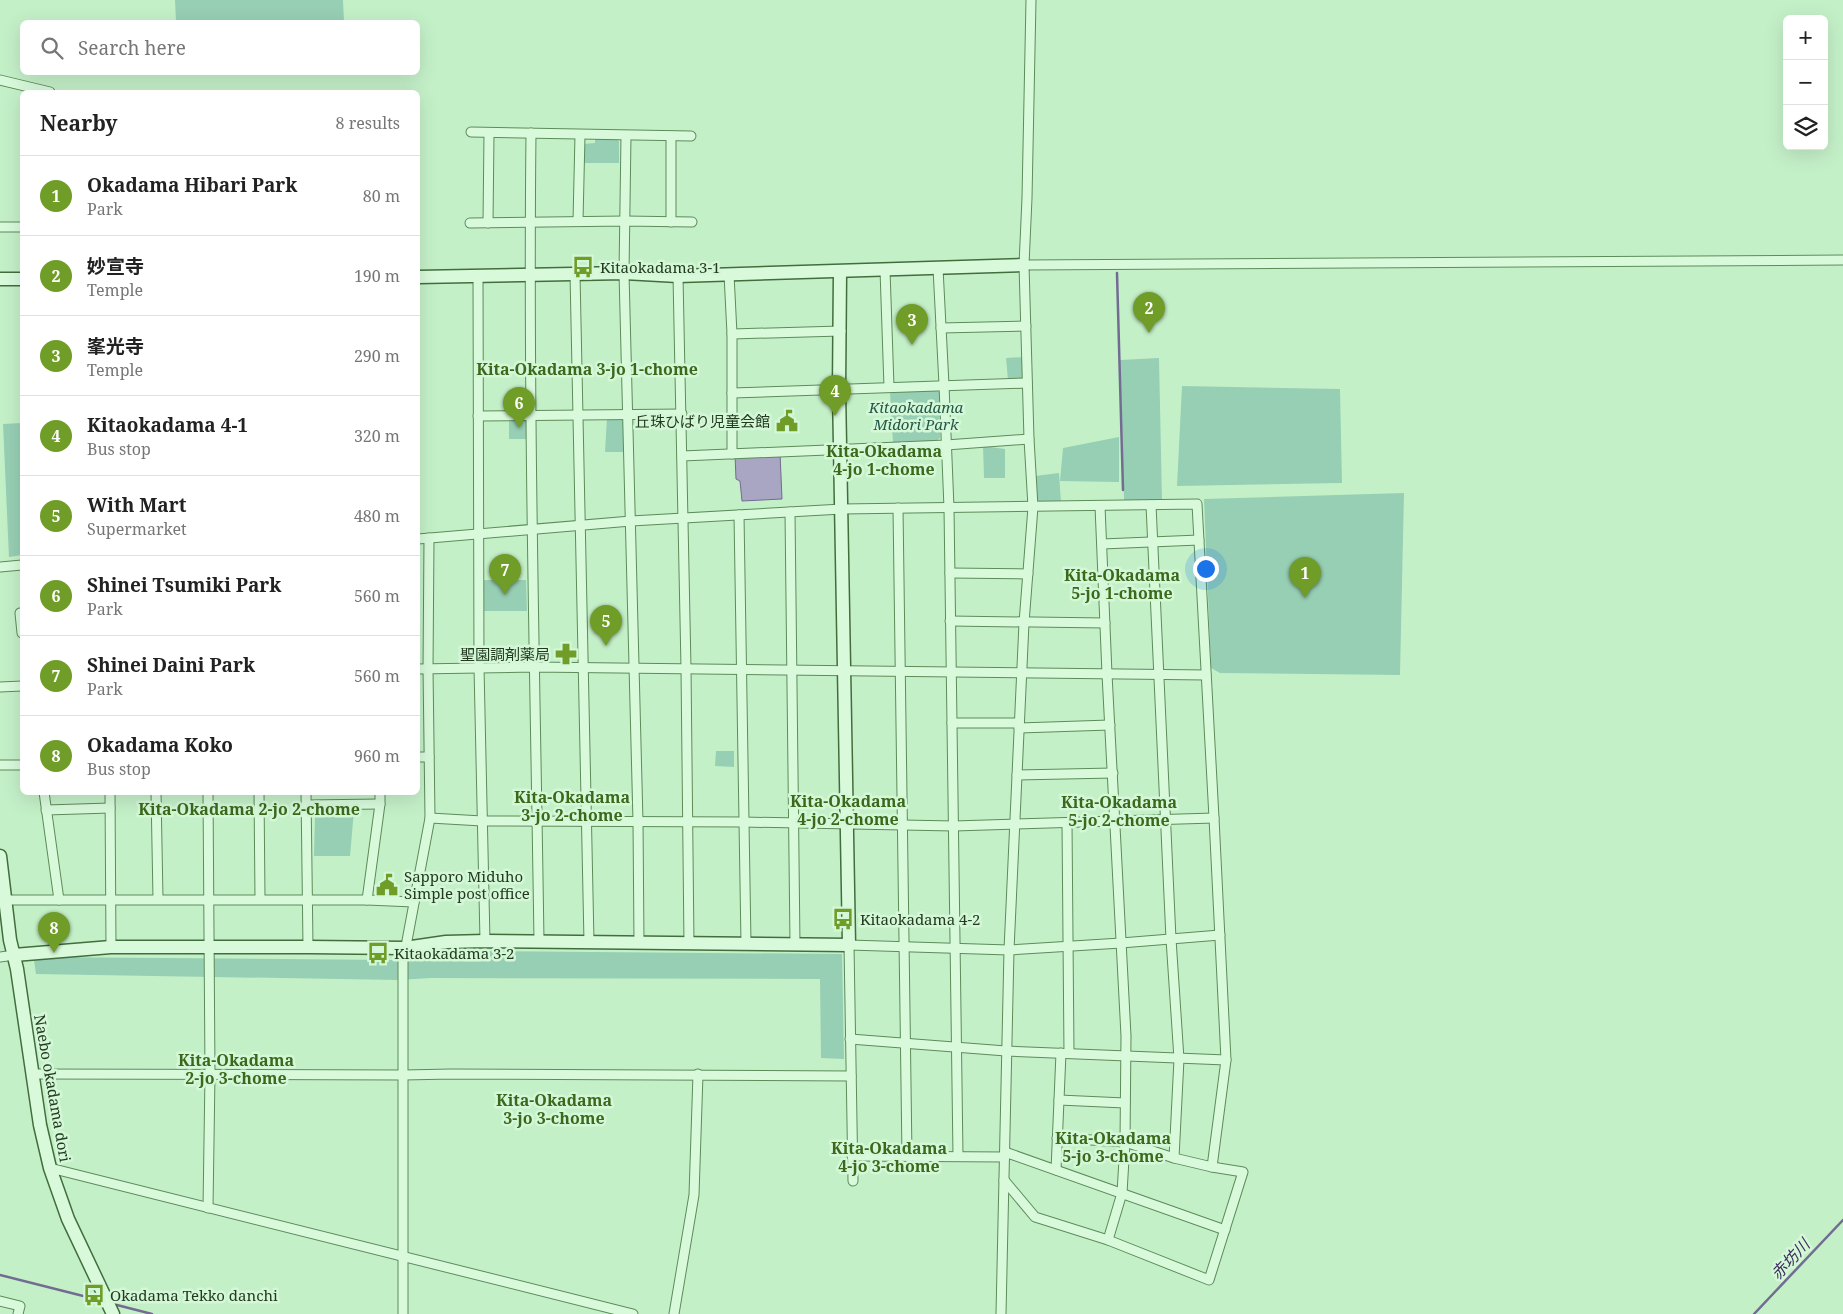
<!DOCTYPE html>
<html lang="en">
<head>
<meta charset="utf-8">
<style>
  :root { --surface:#fff; --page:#f6f6f6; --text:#222; --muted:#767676; --line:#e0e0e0; --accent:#6f9d27 }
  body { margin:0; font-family:"Noto Serif","Noto Sans JP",serif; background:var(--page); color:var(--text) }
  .controls { position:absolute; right:15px; top:15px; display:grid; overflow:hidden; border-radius:8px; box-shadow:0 5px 20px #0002 }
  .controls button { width:45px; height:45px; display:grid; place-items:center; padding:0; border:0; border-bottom:1px solid var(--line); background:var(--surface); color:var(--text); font:25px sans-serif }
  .you { position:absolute; left:1205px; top:568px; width:18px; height:18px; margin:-12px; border:4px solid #fff; border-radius:50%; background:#1a73e8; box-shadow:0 0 0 8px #1a73e833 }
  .badge { display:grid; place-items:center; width:32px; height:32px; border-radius:50%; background:var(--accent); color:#fff; font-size:16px; font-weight:700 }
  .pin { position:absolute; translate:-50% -41px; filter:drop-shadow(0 1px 2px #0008) }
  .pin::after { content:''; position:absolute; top:26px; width:18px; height:15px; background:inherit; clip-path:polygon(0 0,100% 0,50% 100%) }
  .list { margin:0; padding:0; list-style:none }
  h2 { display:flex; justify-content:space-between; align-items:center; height:65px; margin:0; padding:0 20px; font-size:21px }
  h2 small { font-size:16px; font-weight:400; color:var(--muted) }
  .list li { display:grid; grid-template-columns:32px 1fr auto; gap:15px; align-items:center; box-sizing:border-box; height:80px; padding:0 20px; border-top:1px solid var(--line) }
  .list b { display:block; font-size:19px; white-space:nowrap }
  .list p { margin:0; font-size:16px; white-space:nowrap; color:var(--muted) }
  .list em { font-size:16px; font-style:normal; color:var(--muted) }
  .icon { flex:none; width:28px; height:28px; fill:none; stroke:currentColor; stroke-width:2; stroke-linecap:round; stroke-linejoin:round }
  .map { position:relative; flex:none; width:1843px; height:1314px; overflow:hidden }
  .search { position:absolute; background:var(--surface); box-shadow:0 5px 20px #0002; left:20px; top:20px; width:400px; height:55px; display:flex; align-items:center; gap:12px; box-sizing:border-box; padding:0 18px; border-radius:8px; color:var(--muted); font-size:19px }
  .panel { position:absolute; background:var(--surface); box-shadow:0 5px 20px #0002; left:20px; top:90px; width:400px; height:705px; border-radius:8px }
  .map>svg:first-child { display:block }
</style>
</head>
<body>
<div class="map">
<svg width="1843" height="1314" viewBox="0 0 1843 1314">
  <rect width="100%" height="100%" fill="#c4f0c8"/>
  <!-- green -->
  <g fill="#97cfb4">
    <polygon points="175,0 343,0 344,22 176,22"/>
    <polygon points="615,138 619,141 619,163 583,163 583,144 595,143 595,139"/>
    <polygon points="1025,357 1026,381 1008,380 1006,358"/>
    <polygon points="1159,358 1162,500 1124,500 1120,360"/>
    <polygon points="1182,386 1340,389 1342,483 1177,486"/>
    <polygon points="935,390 939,392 940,438 936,441 893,443 890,392"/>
    <rect x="509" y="417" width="20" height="22"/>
    <polygon points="607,417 624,418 623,452 605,452"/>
    <polygon points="22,423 22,555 9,557 3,424"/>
    <polygon points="1119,437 1119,482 1060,481 1063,448"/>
    <polygon points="983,446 1005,449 1005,478 984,478"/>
    <polygon points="1059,473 1061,503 1037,502 1035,476"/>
    <polygon points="1404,493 1400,675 1220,673 1211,668 1204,499"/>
    <polygon points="484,580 526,580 527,611 484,611"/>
    <polygon points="716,751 734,751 734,767 715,766"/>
    <polygon points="327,809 354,810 350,856 314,856 315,816 327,816"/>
    <polygon points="467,951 842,954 844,1059 821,1058 820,979 431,978 398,980 36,974 34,960 42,957 393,960"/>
  </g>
  <!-- water -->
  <polygon fill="#a9a6c3" stroke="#726c92" points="780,453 782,499 742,501 740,481 736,479 735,455"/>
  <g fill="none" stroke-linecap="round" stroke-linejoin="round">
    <!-- stream -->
    <g stroke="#726c92" stroke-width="2.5">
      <polyline points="1117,273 1123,490"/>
      <polyline points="0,1275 103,1301"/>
      <polyline points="113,1304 152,1314"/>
      <polyline points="1754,1314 1843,1220"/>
    </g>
    <!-- street casing -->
    <g stroke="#5d8b5a" stroke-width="11">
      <g id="street">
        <polyline points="0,80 50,92"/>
        <polyline points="471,132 691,136"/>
        <path d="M531,133C528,403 535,672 539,941"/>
        <polyline points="626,136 624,273 638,822 639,943"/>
        <polyline points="671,136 671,222"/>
        <polyline points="578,221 580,135"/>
        <polyline points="470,223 625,221 692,222"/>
        <polyline points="488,223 489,133"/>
        <polyline points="0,227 22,227"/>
        <polyline points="1024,265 1843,260"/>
        <polyline points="938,268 944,385 949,508 958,1156"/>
        <polyline points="885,270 889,387"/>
        <polyline points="575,274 589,942"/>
        <polyline points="729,274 732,334 732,454"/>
        <polyline points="478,276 479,667 485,941"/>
        <polyline points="678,276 686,668 689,944"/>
        <polyline points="941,328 1026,326"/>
        <polyline points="732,334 841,331"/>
        <polyline points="732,393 1027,383"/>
        <polyline points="478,416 682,414"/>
        <polyline points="682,456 946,445 1029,439"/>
        <polyline points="1151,505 1171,939 1179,1059 1174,1158"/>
        <polyline points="1100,506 1107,674 1126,1036 1125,1142 1122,1193 1108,1240"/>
        <polyline points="898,508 907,1156"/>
        <polyline points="790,512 795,944"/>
        <polyline points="739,515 746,944"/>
        <polyline points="418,539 631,521 842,509 1197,504 1214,818 1226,1060 1212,1167"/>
        <polyline points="1102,544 1199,540"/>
        <polyline points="0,567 22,565"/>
        <polyline points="950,573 1028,574"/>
        <polyline points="20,613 22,633"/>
        <polyline points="950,621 1105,623"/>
        <polyline points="418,669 534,667 1206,675"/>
        <polyline points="0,687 22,686"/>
        <polyline points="952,723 1019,723"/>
        <polyline points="1019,728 1110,725"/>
        <polyline points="418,757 429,757"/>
        <polyline points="0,765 22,765"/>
        <polyline points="1017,775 1113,773"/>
        <polyline points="44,792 59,900"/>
        <polyline points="110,792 111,947"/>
        <polyline points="156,792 158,899"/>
        <polyline points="259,792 260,899"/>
        <polyline points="306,792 308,947"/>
        <polyline points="306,805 380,804"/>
        <polyline points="46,810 110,808"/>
        <polyline points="430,818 482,821 743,822 954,826 1214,818"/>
        <polyline points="1067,823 1069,1053"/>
        <polyline points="5,900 367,900 414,902"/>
        <polyline points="367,900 380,804 380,792"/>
        <polyline points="0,957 14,955"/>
        <polyline points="850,1039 1006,1051 1226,1060"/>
        <polyline points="32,1074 404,1075 451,1074 851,1076"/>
        <polyline points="1059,1100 1125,1103"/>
        <polyline points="1005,1152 1225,1230"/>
        <polyline points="852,1156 1005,1157"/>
        <polyline points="50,1168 633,1314"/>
        <polyline points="1056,1170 1061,1053"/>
        <polyline points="1004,1180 1035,1217 1108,1240 1209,1280 1243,1172 1212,1167 1174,1158 1125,1142 1057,1138"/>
        <polyline points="853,1181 849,945 1009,950 1121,943 1220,935"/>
        <polyline points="208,1208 210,1074 208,792"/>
        <polyline points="0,1301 20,1306 18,1314"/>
        <polyline points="403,1314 403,962 430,818 428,669 429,538"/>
        <polyline points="674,1314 694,1195 698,1074"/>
        <polyline points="1001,1314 1009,950 1024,623 1033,507 1029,439 1024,265 1027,198 1031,0"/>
      </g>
    </g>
    <!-- secondary casing -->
    <g stroke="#426d3d" stroke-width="15">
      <g id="secondary">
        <polyline points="418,277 624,273 678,276 1024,265"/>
        <polyline points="0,279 22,279"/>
        <polyline points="0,856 10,940 17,969 40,1125 50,1168 68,1219 113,1314"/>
        <polyline points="14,955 111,947 308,947 405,948 446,942 485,941 849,945 839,390 840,272"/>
      </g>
    </g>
    <!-- street -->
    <use href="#street" stroke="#d8fadb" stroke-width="9"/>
    <!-- secondary -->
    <use href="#secondary" stroke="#d8fadb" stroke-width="12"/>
  </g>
  <!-- icons -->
  <defs>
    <g id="bus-bare" transform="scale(1.725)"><path d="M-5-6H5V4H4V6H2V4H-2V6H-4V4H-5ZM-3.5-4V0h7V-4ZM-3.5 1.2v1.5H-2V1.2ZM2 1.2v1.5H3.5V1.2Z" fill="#6f9d27" stroke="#d4f7d8" stroke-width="2.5" paint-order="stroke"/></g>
    <g id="civic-bare" transform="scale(1.725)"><path d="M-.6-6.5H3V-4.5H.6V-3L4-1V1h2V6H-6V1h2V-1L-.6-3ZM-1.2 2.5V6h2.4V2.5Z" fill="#6f9d27" stroke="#d4f7d8" stroke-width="2.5" paint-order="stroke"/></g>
    <g id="pharmacy-bare" transform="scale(1.725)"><path d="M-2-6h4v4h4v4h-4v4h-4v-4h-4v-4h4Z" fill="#6f9d27" stroke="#d4f7d8" stroke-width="2.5" paint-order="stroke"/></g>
  </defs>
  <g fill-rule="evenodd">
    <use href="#bus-bare" x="583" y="267"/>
    <use href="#civic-bare" x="787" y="421"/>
    <use href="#pharmacy-bare" x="566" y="654"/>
    <use href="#civic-bare" x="387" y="885"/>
    <use href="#bus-bare" x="843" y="919"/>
    <use href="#bus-bare" x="378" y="953"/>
    <use href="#bus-bare" x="94" y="1295"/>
  </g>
  <g text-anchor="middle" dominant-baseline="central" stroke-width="5" stroke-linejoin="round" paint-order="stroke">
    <!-- poi labels -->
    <g font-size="15" fill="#223b1e" stroke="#d4f7d8" text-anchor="start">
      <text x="600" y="267">Kitaokadama 3-1</text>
      <text x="770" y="421" text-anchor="end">丘珠ひばり児童会館</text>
      <text x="550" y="654" text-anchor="end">聖園調剤薬局</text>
      <text x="404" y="876">Sapporo Miduho<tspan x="404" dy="17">Simple post office</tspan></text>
      <text x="860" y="919">Kitaokadama 4-2</text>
      <text x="394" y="953">Kitaokadama 3-2</text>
      <text x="110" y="1295">Okadama Tekko danchi</text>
    </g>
    <!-- park labels -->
    <g font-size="15" font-style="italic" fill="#245846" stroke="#d4f7d8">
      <text x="916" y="407">Kitaokadama<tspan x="916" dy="17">Midori Park</tspan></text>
    </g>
    <!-- street labels -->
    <g font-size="15" fill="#223b1e" stroke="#d4f7d8">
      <text transform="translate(53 1088) rotate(80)">Naebo okadama dori</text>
    </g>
    <!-- neighbourhood labels -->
    <g font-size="16" font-weight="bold" fill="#3b691c" stroke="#d4f7d8">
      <text x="587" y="369">Kita-Okadama 3-jo 1-chome</text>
      <text x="884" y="451">Kita-Okadama<tspan x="884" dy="18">4-jo 1-chome</tspan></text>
      <text x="1122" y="575">Kita-Okadama<tspan x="1122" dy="18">5-jo 1-chome</tspan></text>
      <text x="572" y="797">Kita-Okadama<tspan x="572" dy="18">3-jo 2-chome</tspan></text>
      <text x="848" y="801">Kita-Okadama<tspan x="848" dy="18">4-jo 2-chome</tspan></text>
      <text x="1119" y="802">Kita-Okadama<tspan x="1119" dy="18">5-jo 2-chome</tspan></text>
      <text x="249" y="809">Kita-Okadama 2-jo 2-chome</text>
      <text x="236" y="1060">Kita-Okadama<tspan x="236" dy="18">2-jo 3-chome</tspan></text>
      <text x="554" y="1100">Kita-Okadama<tspan x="554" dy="18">3-jo 3-chome</tspan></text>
      <text x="1113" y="1138">Kita-Okadama<tspan x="1113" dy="18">5-jo 3-chome</tspan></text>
      <text x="889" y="1148">Kita-Okadama<tspan x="889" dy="18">4-jo 3-chome</tspan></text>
    </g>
    <!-- water labels -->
    <g font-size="16" font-style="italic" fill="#3c2d5b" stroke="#d4f7d8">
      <text transform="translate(1790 1259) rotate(-47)">赤坊川</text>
    </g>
  </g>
</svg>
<div class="controls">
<button>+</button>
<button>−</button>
<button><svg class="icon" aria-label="layers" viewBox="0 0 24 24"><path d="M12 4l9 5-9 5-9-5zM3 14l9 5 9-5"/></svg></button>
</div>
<div class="you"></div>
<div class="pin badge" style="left:1305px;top:598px">1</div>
<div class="pin badge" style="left:1149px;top:333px">2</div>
<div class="pin badge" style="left:912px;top:345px">3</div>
<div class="pin badge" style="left:835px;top:416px">4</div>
<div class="pin badge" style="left:606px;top:646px">5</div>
<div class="pin badge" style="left:519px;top:428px">6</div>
<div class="pin badge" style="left:505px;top:595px">7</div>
<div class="pin badge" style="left:54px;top:953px">8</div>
<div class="search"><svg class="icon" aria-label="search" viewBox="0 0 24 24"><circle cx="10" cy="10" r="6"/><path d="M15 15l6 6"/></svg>Search here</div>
<section class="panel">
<h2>Nearby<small>8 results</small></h2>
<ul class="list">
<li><span class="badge">1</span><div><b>Okadama Hibari Park</b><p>Park</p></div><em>80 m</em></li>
<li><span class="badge">2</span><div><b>妙宣寺</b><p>Temple</p></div><em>190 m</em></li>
<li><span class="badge">3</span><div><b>峯光寺</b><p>Temple</p></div><em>290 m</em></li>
<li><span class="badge">4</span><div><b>Kitaokadama 4-1</b><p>Bus stop</p></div><em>320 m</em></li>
<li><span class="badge">5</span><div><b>With Mart</b><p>Supermarket</p></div><em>480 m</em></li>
<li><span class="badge">6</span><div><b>Shinei Tsumiki Park</b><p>Park</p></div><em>560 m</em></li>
<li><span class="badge">7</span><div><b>Shinei Daini Park</b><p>Park</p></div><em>560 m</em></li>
<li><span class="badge">8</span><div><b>Okadama Koko</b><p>Bus stop</p></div><em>960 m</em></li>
</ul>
</section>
</div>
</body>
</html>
